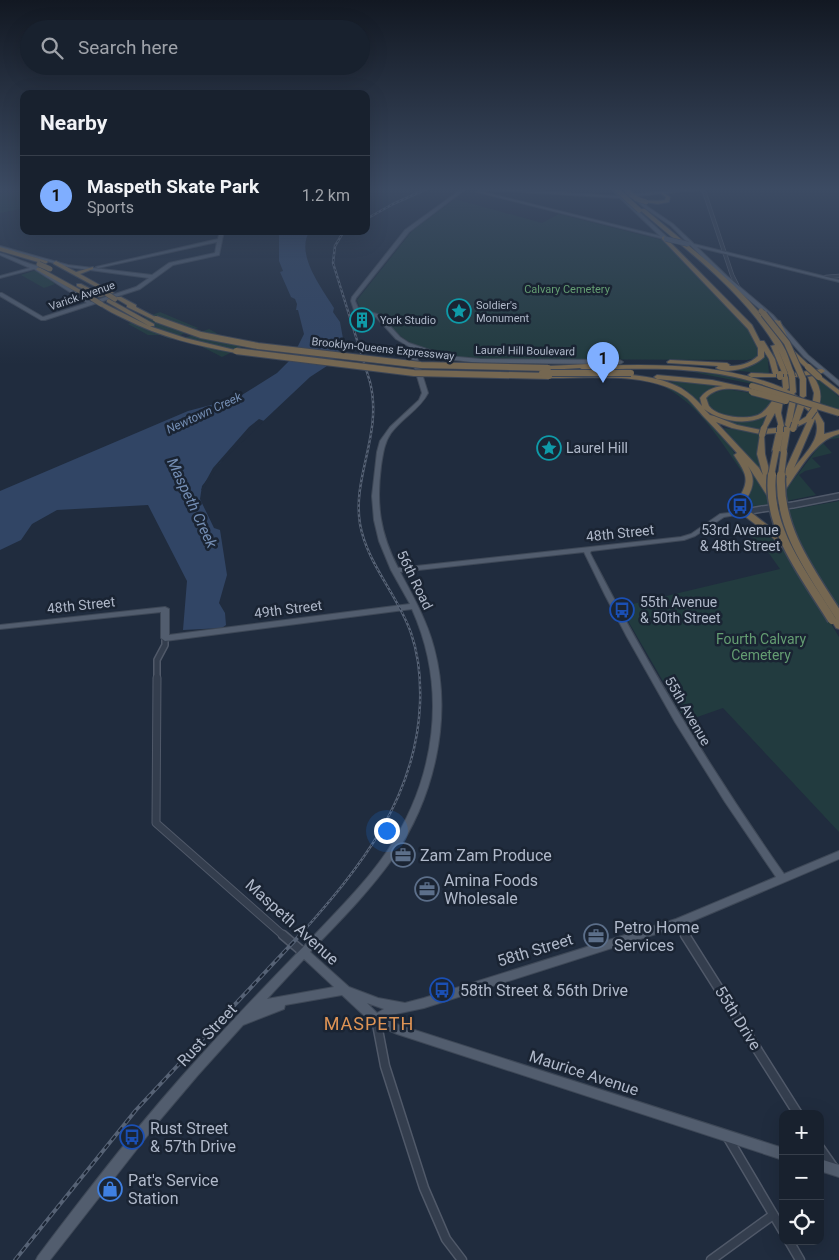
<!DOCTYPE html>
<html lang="en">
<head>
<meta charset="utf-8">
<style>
  :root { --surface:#18212e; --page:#212936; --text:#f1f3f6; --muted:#9fa3aa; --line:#363e4a; --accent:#7faeff }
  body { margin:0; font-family:Roboto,sans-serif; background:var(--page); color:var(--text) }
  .controls { position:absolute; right:15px; bottom:15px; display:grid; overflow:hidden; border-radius:10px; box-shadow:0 5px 20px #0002 }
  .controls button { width:45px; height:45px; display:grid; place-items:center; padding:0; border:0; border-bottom:1px solid var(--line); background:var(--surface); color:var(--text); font:25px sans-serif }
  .you { position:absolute; left:386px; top:830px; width:18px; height:18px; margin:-12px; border:4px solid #fff; border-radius:50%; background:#1a73e8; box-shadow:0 0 0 8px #1a73e833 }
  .badge { display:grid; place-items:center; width:32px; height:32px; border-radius:50%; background:var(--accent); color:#111; font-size:16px; font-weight:700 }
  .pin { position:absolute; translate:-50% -41px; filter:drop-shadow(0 1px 2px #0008) }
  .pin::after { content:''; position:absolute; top:26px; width:18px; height:15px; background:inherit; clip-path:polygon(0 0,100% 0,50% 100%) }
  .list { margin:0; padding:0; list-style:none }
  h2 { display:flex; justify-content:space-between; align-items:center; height:65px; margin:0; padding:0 20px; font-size:21px }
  h2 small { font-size:16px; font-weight:400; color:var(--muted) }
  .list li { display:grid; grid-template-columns:32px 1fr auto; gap:15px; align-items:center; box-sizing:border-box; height:80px; padding:0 20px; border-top:1px solid var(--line) }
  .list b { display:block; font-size:19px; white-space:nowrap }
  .list p { margin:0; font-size:16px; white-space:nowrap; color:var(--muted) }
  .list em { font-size:16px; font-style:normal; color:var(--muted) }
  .icon { flex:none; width:28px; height:28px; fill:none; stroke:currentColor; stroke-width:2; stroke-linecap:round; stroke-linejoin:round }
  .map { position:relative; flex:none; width:839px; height:1260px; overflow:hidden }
  .search { position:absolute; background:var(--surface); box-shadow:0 5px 20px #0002; left:20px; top:20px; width:350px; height:55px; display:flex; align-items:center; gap:12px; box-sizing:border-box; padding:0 18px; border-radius:28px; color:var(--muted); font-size:19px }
  .panel { position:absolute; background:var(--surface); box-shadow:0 5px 20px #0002; left:20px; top:90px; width:350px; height:145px; border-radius:10px }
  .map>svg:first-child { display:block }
</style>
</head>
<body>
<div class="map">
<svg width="839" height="1260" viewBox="0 0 839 1260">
  <rect width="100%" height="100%" fill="#202c3e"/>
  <!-- green -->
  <g fill="#223b3f">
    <polygon points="24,190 24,208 0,213 0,194"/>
    <path d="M455,199L542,223L559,214L662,240L745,324L756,342L759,355L756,358L747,360L477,359C453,357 427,354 406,340C384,325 392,315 360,308L357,300L412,231Z"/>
    <polygon points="33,271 39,271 55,284 44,288 21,275"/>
    <polygon points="160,312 198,328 170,339 161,335 148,335 128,324"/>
    <polygon points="209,329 242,347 222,357 185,338"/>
    <path d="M764,353L768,360L769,374L722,369C737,368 758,370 764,353Z"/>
    <path d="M692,372L727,375L771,387C780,424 719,426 706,401L708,395L726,389L751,393L753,384Z"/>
    <polygon points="811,373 813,373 839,397 839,410 820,404 819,389"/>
    <polygon points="677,380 736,388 723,387 704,395 705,408 728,419 767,417 761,430 747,430 712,417 685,389 671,382"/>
    <path d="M668,387C700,403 735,445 747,479C723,445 701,406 666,388Z"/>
    <polygon points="724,428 760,433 758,448 764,476 763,477 737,447"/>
    <polygon points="839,433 839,438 825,440 823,443 832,453 812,458 821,467 805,471 799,475 816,495 786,501 785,491 824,440"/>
    <path d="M745,462C758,472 765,489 770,504L747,507L753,479Z"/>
    <path d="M839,501V608C820,577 798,546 789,510Z"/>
    <path d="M763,532C778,541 788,551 797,566L791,568L797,567L839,637V832L723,708L686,721L620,607L780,569L768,552L750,536Z"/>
  </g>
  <!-- water -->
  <path fill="#314565" d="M279,231H310C294,253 323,290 334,308L333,312L340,322L344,344L330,364L310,377L223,459L202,486L200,499L214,528L220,530L227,575L219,603L225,613L226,625L222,628L183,630L187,581L148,505L57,510L32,524L21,540L0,550V491L188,411L237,398L277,373L292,358L304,334L298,310H296L297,304L295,299L291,297L280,272L283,271L279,261Z"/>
  <!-- pier -->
  <polygon fill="#202c3e" points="259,419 264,421 220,463 204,489 201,490 213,468 249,427"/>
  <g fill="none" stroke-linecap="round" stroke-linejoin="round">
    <!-- minor-far3 casing -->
    <g stroke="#505969" stroke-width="4.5">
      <g id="minor-far3">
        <polyline points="703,188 732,275 738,287"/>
        <polyline points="826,277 839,276"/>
      </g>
    </g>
    <!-- minor-far2 casing -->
    <g stroke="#505969" stroke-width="8">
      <g id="minor-far2">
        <polyline points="793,505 839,496"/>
        <polyline points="745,512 762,509"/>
        <polyline points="157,679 157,660 165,645 165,638"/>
      </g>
    </g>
    <!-- minor-far1 casing -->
    <g stroke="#505969" stroke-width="9">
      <g id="minor-far1">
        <polyline points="157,678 156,823 284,936"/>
        <polyline points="678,923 686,936"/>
      </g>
    </g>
    <!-- minor casing -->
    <g stroke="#505969" stroke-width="11">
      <g id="minor">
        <polyline points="283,935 304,953"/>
        <polyline points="685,935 798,1114"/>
        <polyline points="376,1019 385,1066 424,1188 446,1239 462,1260"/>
        <polyline points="728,1138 783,1231"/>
        <polyline points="820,1148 834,1168"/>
        <polyline points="789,1241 800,1260"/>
        <polyline points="711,1260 773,1215"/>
      </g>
    </g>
    <!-- major casing -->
    <g stroke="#3e4857" stroke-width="2">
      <g id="major">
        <path d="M463,188H467L409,232L356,298L355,301L358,308L380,315L400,337L409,343L447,356L480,359L620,360L623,362L620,364L480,363L446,359L414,348L428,393C420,409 402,418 391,433C384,443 383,454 381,466C376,505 380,533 398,568L681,537L691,534L720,514L747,511L748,512L747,513L724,517L695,536L684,540L591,551L590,553C648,667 711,770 784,874L839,851V859L681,926L424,1008L391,1015L386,1019L399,1025L783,1148V1160L397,1034L372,1023L342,995L285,1005L284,1009L243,1025L198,1075L159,1121L50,1260H36L38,1256C91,1186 144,1117 203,1053C237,1015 272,979 307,943C335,913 365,884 388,850C436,778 448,689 412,609L165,641L161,638V612L0,629V625L165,607L169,609V635L410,604L391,570L379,541L374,520L372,496L377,452L380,441L390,427L419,400L422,393L408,346L396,339L376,317L354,310L351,301L352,297L405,230ZM584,552L605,595L627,637L675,722L725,802L776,877L676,919L424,998L405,1003L378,998L349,987L310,952C339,922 369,892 393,858C434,798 453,719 434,648C427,621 413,596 400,572ZM304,959L334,987L267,999ZM367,1003L384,1009L377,1013Z"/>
        <polygon points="470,188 487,188 618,196 610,188 614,188 622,195 629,195 622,188 626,188 634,194 709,188 707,189 636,196 648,207 673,224 694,244 839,280 839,282 697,247 727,276 773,315 808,355 839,381 839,386 804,357 769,317 723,278 671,226 646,209 632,197 624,198 668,238 668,240 477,192 479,191 660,236 620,198 472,189"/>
        <path d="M220,231H224L219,255L173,265L140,289L45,320H41L0,296V293H2L43,317L87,303L34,269L0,278V276L30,268L0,255V253C9,255 32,266 39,266L38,268L91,302L136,287L149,278L68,267L0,248V246L68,265L152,275L169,263L215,253L217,242L98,268L96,267L218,239Z"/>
        <polygon points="820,1159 839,1165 839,1177 820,1171"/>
      </g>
    </g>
    <!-- highway casing -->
    <g stroke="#3d4656" stroke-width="2">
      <g id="highway">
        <path d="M662,192L670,197L669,202L658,204L644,202C649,199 658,202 665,200L666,197L660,193Z"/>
        <path d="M641,209H645C690,248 759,298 786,351C789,358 791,366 794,373L822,369L825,371L822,373L795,377L796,392L794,394L812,407L814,393L808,377L813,376C821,387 823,398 817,411L824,423V434L839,430V434C815,440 798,472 784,492H781L777,490L787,477L783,475L807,422L790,430L786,453H782L780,452L783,434L780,451L776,453L772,451L776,433L764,434L765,454L772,481L768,483L777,498L776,500H770L748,466C755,478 754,486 747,498H741L740,496C751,478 744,471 734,455L737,453C726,441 715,428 703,416C698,410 693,404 688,399C654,371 590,378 549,378L546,376L549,374C587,374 648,369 681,388C689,393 696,399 702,406L700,398C706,390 713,387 723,386L657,379L654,377L657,375L712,380L762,391V393L760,394C742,390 720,383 706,398C707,400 708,404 709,406C717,417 746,420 758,415C766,411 769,405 774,398L777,397L779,394L781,393L784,395L781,413L784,426L783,427H779L775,413L766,429L786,427H787L785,425L790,399L791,397C786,394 780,392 774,389C717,365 644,368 583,370L580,368L548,370L545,368L548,366L589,364L592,366C655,364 724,363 783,388L782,377H751L748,375L751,373L773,374L769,359L764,351V357C754,367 729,375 716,368L718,366L668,363L667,362L670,360L727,363L730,365L729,366C740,366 749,364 758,356V348L748,329L662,239V237L664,236L752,325L760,341H764L775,359L779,374L782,375L783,376V375L771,346L775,345C742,291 689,252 641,211ZM778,349L788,373L790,375L789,377L790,391L787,390L789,388L788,377L787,375L788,374ZM796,401L798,403L792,422ZM804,407L814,416H807L799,421ZM704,409C721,422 748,426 767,415L761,430L737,425L714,416L710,415ZM815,419C823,438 804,454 794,468ZM716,422L732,428L760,434L757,454L763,475L759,468Z"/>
        <polygon points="0,247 47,261 48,262 45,264 0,251"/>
        <polygon points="56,261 76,272 93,267 93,269 80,274 114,293 109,294 54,264 53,263"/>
        <polygon points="39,267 95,298 96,299 91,300 37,270 36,269"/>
        <polygon points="77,284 81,284 104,296 99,297 77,286"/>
        <polygon points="117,297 121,297 136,305 136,307 159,319 154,320 127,307 127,305 117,299"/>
        <path d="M109,299L154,324V326H150L152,327L185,338L239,351L236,353C198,346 160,337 125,319C116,315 106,310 98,304L103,303L149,326L107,302V300Z"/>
        <polygon points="775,320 780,321 787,336 786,337 781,336 774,321"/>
        <polygon points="787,348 791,348 810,366 810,368 806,368 787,350"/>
        <polygon points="819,375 839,390 839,395 817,378 817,376"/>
        <polygon points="803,377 806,379 806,396 803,398 800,396 800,379"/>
        <polygon points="742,510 748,510 779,534 789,545 790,547 789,549 783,549 773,538 742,514 741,512"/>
        <polygon points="830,609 833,610 839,619 839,629 836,628 826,612"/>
      </g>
    </g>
    <!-- minor-far3 -->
    <use href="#minor-far3" stroke="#343e4e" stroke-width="3"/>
    <!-- minor-far2 -->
    <use href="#minor-far2" stroke="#343e4e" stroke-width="5"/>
    <!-- minor-far1 -->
    <use href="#minor-far1" stroke="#343e4e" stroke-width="7"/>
    <!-- minor -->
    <use href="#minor" stroke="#343e4e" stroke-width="8"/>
    <!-- major -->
    <use href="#major" fill="#525d6e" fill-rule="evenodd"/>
    <!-- highway -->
    <use href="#highway" fill="#756751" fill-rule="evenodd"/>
    <!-- rail-far1 casing -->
    <g stroke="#566275" stroke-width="2.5">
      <g id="rail-far1">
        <polyline points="368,218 393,204 429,188"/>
        <path d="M299,936C360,868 416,799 420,704C421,679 419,656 411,633C398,595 367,564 360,524C352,476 383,434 370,382L333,263L335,246L344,231"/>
      </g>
    </g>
    <!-- rail casing -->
    <g stroke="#566275" stroke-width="4">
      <polyline id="rail" points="15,1260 136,1110 300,935"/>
    </g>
    <!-- rail-far1 -->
    <use href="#rail-far1" stroke="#1a2433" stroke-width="1" stroke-dasharray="2.5" stroke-linecap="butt"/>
    <!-- rail -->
    <use href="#rail" stroke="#1a2433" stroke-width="2" stroke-dasharray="5.5" stroke-linecap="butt"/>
    <!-- minor-bridge casing -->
    <g stroke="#505969" stroke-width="8" stroke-linecap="butt">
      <polyline id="minor-bridge" points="762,509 793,505"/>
    </g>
    <!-- major-bridge casing -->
    <g stroke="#3e4857" stroke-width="5.5" stroke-linecap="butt">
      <polyline id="major-bridge" points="666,239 688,244"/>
    </g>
    <!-- highway-bridge-far2 casing -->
    <g stroke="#3d4656" stroke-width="6" stroke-linecap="butt">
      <g id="highway-bridge-far2">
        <polyline points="615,188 639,210"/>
        <polyline points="627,191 637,199 646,202"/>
        <polyline points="39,264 50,269"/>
        <polyline points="107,294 115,299"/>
        <polyline points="93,299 101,304"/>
        <polyline points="761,311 765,315"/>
      </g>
    </g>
    <!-- highway-bridge-far1 casing -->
    <g stroke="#3d4656" stroke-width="8" stroke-linecap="butt">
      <g id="highway-bridge-far1">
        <polyline points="764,314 787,343 803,379"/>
        <polyline points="156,319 201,335 258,346 421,365 548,368"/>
        <polyline points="236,351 414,373 549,376"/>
        <polyline points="808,367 819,377"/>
        <polyline points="542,373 631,373"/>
        <polyline points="791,373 792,377"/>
        <polyline points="780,374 780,377"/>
        <polyline points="752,386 839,413"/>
        <polyline points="752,392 786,401"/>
        <polyline points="809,417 814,410"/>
        <polyline points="780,427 780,432"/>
        <polyline points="793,429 795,423"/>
        <polyline points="762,435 764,428"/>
        <polyline points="771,476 776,451"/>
        <polyline points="781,476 784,452"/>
      </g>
    </g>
    <!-- highway-bridge casing -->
    <g stroke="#3d4656" stroke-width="11" stroke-linecap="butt">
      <g id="highway-bridge">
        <path d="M772,475C766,529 805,576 832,620"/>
        <path d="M781,475C778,529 811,572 839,616"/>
      </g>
    </g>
    <!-- minor-bridge -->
    <use href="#minor-bridge" stroke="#343e4e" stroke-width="5"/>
    <!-- major-bridge -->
    <use href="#major-bridge" stroke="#525d6e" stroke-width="4.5"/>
    <!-- highway-bridge-far2 -->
    <use href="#highway-bridge-far2" stroke="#756751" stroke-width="5"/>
    <!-- highway-bridge-far1 -->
    <use href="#highway-bridge-far1" stroke="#756751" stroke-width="6"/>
    <!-- highway-bridge -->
    <use href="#highway-bridge" stroke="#756751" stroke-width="8"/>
  </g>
  <!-- sky -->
  <linearGradient id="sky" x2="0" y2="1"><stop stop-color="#121822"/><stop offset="0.52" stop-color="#3c4b63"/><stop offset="1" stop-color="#3c4b63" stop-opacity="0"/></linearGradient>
  <rect width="839" height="364" fill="url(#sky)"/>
  <!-- icons -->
  <defs>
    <g id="sight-ring" transform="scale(1.25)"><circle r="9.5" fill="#1a2433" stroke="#0f9aa8" stroke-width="1.5"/><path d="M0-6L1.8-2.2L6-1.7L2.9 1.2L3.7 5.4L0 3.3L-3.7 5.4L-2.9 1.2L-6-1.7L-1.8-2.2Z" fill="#0f9aa8"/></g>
    <g id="building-ring" transform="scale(1.25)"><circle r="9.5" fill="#1a2433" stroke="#0f9aa8" stroke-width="1.5"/><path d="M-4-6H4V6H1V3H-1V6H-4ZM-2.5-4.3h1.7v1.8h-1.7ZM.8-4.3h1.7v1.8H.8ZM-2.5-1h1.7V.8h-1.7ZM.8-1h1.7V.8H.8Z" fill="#0f9aa8"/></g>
    <g id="bus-ring" transform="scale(1.25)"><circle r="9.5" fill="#1a2433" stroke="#1a4fb4" stroke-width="1.5"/><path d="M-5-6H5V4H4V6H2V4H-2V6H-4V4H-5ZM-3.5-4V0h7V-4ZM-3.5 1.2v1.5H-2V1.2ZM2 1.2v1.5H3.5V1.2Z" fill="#1a4fb4"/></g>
    <g id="office-ring" transform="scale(1.25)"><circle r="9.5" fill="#1a2433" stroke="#5c6f8a" stroke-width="1.5"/><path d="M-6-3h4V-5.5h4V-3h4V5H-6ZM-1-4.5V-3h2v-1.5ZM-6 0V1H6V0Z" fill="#5c6f8a"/></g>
    <g id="shop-ring" transform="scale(1.25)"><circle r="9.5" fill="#1a2433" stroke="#3f7fe0" stroke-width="1.5"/><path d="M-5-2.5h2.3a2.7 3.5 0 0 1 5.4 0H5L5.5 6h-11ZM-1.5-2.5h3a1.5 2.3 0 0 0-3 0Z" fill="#3f7fe0"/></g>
  </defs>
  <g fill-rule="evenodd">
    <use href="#sight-ring" x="459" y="311"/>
    <use href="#building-ring" x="362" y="320"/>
    <use href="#sight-ring" x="549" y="448"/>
    <use href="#bus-ring" x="740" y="506"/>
    <use href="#bus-ring" x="622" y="610"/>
    <use href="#office-ring" x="403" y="855"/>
    <use href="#office-ring" x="427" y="889"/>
    <use href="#office-ring" x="596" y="936"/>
    <use href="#bus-ring" x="442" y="990"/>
    <use href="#bus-ring" x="132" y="1137"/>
    <use href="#shop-ring" x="110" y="1189"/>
  </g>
  <g text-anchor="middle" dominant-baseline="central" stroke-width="5" stroke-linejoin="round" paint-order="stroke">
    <!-- far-park labels -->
    <g font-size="11" fill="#649d72" stroke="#1a2433">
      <text x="567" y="289">Calvary Cemetery</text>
    </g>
    <!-- far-street labels -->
    <g font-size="11" fill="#b0b9ca" stroke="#1a2433">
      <text transform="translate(82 296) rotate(-19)">Varick Avenue</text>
      <text transform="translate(383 349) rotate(6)">Brooklyn-Queens Expressway</text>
      <text transform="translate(525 351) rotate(1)">Laurel Hill Boulevard</text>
    </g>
    <!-- far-poi labels -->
    <g font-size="11" fill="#b0b9ca" stroke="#1a2433" text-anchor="start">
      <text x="476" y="305">Soldier's<tspan x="476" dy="13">Monument</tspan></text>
      <text x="380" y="320">York Studio</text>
    </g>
    <!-- far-water labels -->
    <g font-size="12" font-style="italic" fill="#748eb4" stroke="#1a2433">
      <text transform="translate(204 413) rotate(-25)">Newtown Creek</text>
    </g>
    <!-- poi labels -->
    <g font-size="14" fill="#b0b9ca" stroke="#1a2433" text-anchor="start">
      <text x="566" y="448">Laurel Hill</text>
      <text x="740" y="530" text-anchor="middle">53rd Avenue<tspan x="740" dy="16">&amp; 48th Street</tspan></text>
      <text x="640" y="602">55th Avenue<tspan x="640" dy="16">&amp; 50th Street</tspan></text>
    </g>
    <!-- street labels -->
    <g font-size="14" fill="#b0b9ca" stroke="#1a2433">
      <text transform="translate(620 533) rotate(-6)">48th Street</text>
      <text transform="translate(415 580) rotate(64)">56th Road</text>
      <text transform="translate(81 605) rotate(-6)">48th Street</text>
      <text transform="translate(288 609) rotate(-7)">49th Street</text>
      <text transform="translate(688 711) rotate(60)">55th Avenue</text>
    </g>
    <!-- park labels -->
    <g font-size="14" fill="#649d72" stroke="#1a2433">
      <text x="761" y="639">Fourth Calvary<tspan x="761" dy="16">Cemetery</tspan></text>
    </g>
    <!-- water labels -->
    <g font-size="15" font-style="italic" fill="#748eb4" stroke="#1a2433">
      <text transform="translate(192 503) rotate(65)">Maspeth Creek</text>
    </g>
    <!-- near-poi labels -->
    <g font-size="16" fill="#b0b9ca" stroke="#1a2433" text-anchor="start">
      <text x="420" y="855">Zam Zam Produce</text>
      <text x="444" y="880">Amina Foods<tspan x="444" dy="18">Wholesale</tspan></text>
      <text x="614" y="927">Petro Home<tspan x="614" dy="18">Services</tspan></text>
      <text x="460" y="990">58th Street &amp; 56th Drive</text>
      <text x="150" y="1128">Rust Street<tspan x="150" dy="18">&amp; 57th Drive</tspan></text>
      <text x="128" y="1180">Pat's Service<tspan x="128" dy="18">Station</tspan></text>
    </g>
    <!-- near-street labels -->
    <g font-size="16" fill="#b0b9ca" stroke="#1a2433">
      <text transform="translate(292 922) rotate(42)">Maspeth Avenue</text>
      <text transform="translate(535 950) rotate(-17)">58th Street</text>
      <text transform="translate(738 1018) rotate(58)">55th Drive</text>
      <text transform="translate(207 1035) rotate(-47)">Rust Street</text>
      <text transform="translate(584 1073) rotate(18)">Maurice Avenue</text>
    </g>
    <!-- near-neighbourhood labels -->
    <g font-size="18" letter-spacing="1" fill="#df9455" stroke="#1a2433">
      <text x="369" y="1023">MASPETH</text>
    </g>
  </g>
</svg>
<div class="controls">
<button>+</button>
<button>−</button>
<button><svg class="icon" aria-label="locate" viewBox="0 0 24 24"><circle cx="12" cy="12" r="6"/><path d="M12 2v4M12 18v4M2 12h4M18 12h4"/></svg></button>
</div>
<div class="you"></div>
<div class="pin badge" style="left:603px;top:383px">1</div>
<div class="search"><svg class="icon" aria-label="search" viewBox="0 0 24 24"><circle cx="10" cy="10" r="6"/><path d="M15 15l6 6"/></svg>Search here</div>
<section class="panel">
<h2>Nearby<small></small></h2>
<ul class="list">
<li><span class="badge">1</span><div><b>Maspeth Skate Park</b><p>Sports</p></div><em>1.2 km</em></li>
</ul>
</section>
</div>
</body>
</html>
